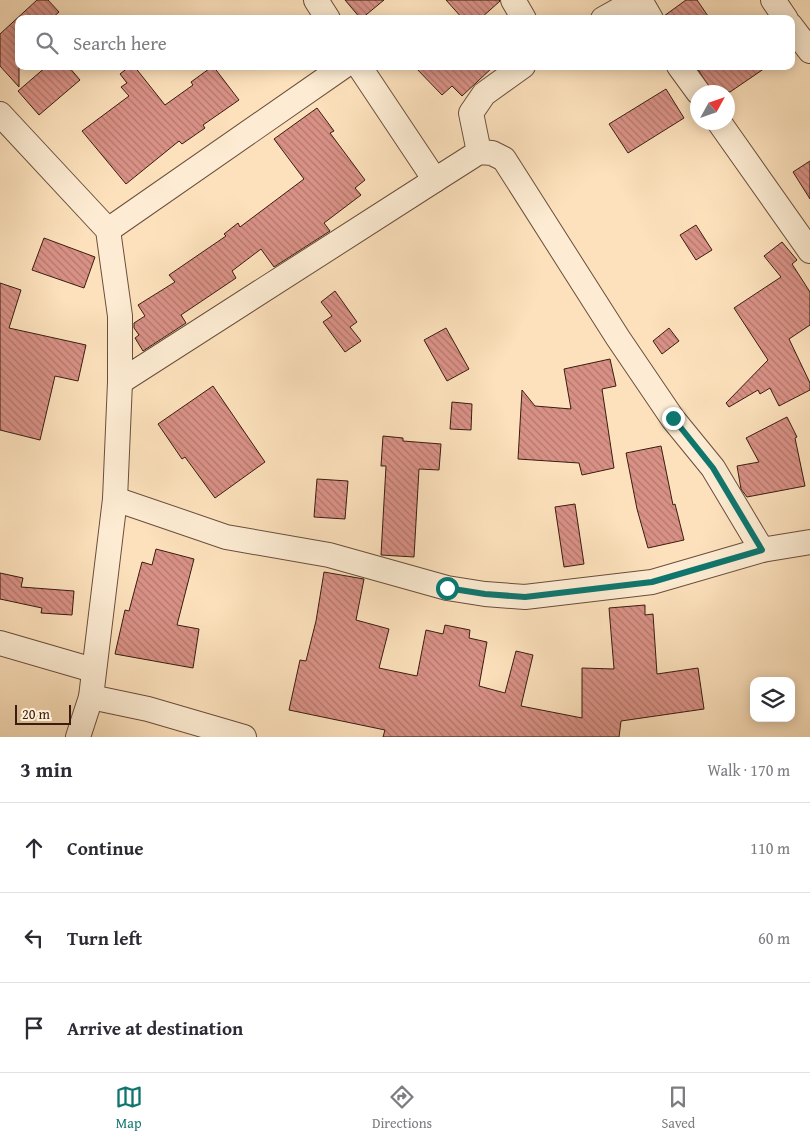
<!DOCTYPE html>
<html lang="en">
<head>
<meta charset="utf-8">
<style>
  :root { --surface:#fff; --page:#f2f2f3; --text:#2b2b33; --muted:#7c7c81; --line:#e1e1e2; --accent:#0f766e }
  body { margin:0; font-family:"Gentium Book Plus",serif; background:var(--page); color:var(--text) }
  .controls { position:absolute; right:15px; bottom:15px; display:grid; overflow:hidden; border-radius:10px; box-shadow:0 2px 12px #0003 }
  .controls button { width:45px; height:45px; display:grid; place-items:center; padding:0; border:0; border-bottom:1px solid var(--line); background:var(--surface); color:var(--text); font:25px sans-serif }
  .compass { position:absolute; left:690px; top:85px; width:45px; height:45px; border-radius:50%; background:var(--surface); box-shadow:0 2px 12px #0003; rotate:50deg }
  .scale { position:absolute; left:15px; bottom:12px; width:56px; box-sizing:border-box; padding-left:5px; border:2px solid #391d10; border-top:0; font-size:14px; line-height:18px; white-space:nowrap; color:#391d10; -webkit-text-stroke:4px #fdecd3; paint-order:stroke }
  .stop { position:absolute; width:15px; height:15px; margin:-11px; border:4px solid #0f766e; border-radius:50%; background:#fff }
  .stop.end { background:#0f766e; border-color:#fff; box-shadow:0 1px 5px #0008 }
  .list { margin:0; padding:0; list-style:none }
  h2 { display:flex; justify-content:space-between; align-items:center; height:65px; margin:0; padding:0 20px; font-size:21px }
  h2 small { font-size:16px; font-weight:400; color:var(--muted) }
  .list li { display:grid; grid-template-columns:32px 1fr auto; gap:15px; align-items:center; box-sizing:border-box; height:90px; padding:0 20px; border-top:1px solid var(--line) }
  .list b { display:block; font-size:19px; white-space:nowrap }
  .list em { font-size:16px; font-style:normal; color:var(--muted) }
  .icon { flex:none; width:28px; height:28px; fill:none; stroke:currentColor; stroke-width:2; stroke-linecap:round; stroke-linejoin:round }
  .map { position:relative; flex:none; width:810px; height:737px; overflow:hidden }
  .search { position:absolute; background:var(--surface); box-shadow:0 2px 12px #0003; left:15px; right:15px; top:15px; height:55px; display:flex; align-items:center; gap:12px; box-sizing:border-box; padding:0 18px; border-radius:10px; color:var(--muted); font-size:19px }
  .sheet { height:335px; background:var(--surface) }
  nav { display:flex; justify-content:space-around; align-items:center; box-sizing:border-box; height:70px; border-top:1px solid var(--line); background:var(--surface); font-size:14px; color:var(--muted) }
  nav a { display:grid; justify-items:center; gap:2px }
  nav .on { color:var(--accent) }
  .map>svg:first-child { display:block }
</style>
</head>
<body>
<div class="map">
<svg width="810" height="737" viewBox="0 0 810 737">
  <defs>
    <pattern id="building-back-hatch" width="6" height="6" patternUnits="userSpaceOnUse" patternTransform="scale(1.25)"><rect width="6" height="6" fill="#d99186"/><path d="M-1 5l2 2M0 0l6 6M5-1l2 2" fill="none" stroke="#b1766c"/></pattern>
  </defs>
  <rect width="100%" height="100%" fill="#fce1bc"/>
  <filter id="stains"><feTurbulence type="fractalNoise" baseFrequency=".004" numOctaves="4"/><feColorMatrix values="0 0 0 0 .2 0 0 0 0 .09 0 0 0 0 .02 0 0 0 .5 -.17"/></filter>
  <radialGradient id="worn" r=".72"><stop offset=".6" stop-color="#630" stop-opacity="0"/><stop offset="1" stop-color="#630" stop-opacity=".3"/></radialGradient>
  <!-- building -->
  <g fill="url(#building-back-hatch)" stroke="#391d10">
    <polygon points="37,0 48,0 59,12 51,19 19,19 19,87 0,66 0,34"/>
    <polygon points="345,0 384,0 361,19"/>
    <polygon points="446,0 499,0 500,1 480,19 463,19"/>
    <polygon points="686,0 697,0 710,19 665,19 664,16"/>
    <polygon points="47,66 68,66 80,80 39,115 18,91"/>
    <polygon points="130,66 134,66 165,105 193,85 191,82 213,66 239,100 203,125 205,128 182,144 179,141 126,184 82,131 129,96 121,87 127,83 120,74"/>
    <polygon points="414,66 494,66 462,96 452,86 442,95"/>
    <polygon points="696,66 768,66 730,92 712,92"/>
    <polygon points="666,89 684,118 628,153 609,124"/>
    <polygon points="317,108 334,131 330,133 365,180 355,188 361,195 324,223 330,231 274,267 261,249 232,271 236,278 181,315 186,323 143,351 135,338 139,335 134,328 134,323 145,316 138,305 175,282 169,275 226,236 224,234 238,223 240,227 304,179 274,139"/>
    <polygon points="810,161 810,199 793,172"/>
    <polygon points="696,225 712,250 696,260 680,235"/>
    <polygon points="44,238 95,257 84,288 32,270"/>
    <polygon points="782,242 797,260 792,264 810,292 810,325 789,339 810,383 810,390 779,406 770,388 760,394 758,390 729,407 726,403 768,360 734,308 781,277 764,256"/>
    <polygon points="0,283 21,290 9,328 86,345 78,381 55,376 40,440 0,430"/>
    <polygon points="335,291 357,322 350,327 361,341 345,352 323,322 332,316 321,302"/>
    <polygon points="446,328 469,369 447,381 424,340"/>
    <polygon points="669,328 679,341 662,354 653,341"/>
    <polygon points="610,359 616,386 602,389 614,468 582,475 579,463 518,459 522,390 535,406 571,409 564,369"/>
    <polygon points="213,386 265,462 215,498 185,457 182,459 158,424"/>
    <polygon points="452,402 472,404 471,430 450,429"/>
    <polygon points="787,417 797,437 795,438 805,486 747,497 741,489 737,466 759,462 746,438"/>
    <polygon points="383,436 403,438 403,441 441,444 439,470 419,469 414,557 381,555 386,466 381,466"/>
    <polygon points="661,446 673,505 675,504 684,540 648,548 637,509 626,453"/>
    <polygon points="317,479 348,481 345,519 314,517"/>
    <polygon points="575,504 584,564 564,567 555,507"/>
    <polygon points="156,549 194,559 177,625 199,629 193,668 115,654 125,610 129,611 142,562 152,565"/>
    <polygon points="324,572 364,579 356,620 389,629 379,668 417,676 426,630 443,634 445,625 470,630 469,638 487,642 479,686 505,693 516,651 533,655 521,706 582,718 582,668 614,669 609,608 645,605 645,615 653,614 657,674 698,668 704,709 621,721 619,737 383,737 385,730 289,710 300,660 306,661 316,621"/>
    <polygon points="0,573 23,578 21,587 74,591 72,615 41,613 42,608 0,599"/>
  </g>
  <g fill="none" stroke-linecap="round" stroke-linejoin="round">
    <!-- minor casing -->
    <g stroke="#6a4e3b" stroke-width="26">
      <g id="minor">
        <polyline points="316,0 328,19"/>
        <polyline points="513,0 524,19"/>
        <polyline points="640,0 651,19"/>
        <polyline points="773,0 786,19"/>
        <polyline points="603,19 637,0"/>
        <polyline points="791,26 810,51"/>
        <polyline points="359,66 435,180 479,152 492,153 504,159 618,338 673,419 713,468 762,550"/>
        <polyline points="679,66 698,92"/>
        <polyline points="0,114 108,230 120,316 120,382 115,499 91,697 78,737"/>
        <polyline points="719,122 810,251"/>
        <polyline points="479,152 471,113 484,94 523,66"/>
        <polyline points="108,230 344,66"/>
        <polyline points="120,382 435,180"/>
        <polyline points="115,499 226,537 329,555 447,588 485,594 525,597 652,582 762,550 810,542"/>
        <polyline points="0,643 93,670"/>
        <polyline points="91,697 148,709 244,737"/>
      </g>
    </g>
    <!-- minor -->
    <use href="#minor" stroke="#fdecd3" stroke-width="24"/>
  </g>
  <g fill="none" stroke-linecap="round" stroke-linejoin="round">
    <!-- route -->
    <polyline stroke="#0f766e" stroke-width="6" points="447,588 485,594 525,597 652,582 762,550 713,468 673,418"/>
  </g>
  <rect width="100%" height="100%" filter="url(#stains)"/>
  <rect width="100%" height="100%" fill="url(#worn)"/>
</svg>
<div class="controls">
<button><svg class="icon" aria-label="layers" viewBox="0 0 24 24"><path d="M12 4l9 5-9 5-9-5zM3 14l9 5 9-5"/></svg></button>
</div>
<svg class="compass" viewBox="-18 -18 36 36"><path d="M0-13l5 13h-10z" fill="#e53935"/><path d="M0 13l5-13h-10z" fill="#7c7c81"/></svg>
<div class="scale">20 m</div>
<div class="stop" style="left:447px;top:588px"></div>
<div class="stop end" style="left:673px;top:418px"></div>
<div class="search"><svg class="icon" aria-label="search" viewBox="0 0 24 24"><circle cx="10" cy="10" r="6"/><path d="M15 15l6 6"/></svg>Search here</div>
</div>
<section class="sheet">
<h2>3 min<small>Walk · 170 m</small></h2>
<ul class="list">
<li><svg class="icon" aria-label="ahead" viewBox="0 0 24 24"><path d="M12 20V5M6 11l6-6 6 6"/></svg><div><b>Continue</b></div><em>110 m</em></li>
<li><svg class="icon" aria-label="left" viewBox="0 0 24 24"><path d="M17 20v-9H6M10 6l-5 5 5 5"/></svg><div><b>Turn left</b></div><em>60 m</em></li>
<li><svg class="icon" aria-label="arrive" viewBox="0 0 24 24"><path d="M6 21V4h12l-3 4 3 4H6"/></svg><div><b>Arrive at destination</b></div></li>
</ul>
</section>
<nav>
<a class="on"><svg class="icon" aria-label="map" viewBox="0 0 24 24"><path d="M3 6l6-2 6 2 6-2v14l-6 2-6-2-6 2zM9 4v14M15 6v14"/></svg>Map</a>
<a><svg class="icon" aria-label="directions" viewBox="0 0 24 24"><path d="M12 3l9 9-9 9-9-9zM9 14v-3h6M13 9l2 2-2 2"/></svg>Directions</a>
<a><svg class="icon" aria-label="saved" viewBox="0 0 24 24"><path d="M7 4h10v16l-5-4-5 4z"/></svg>Saved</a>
</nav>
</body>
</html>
